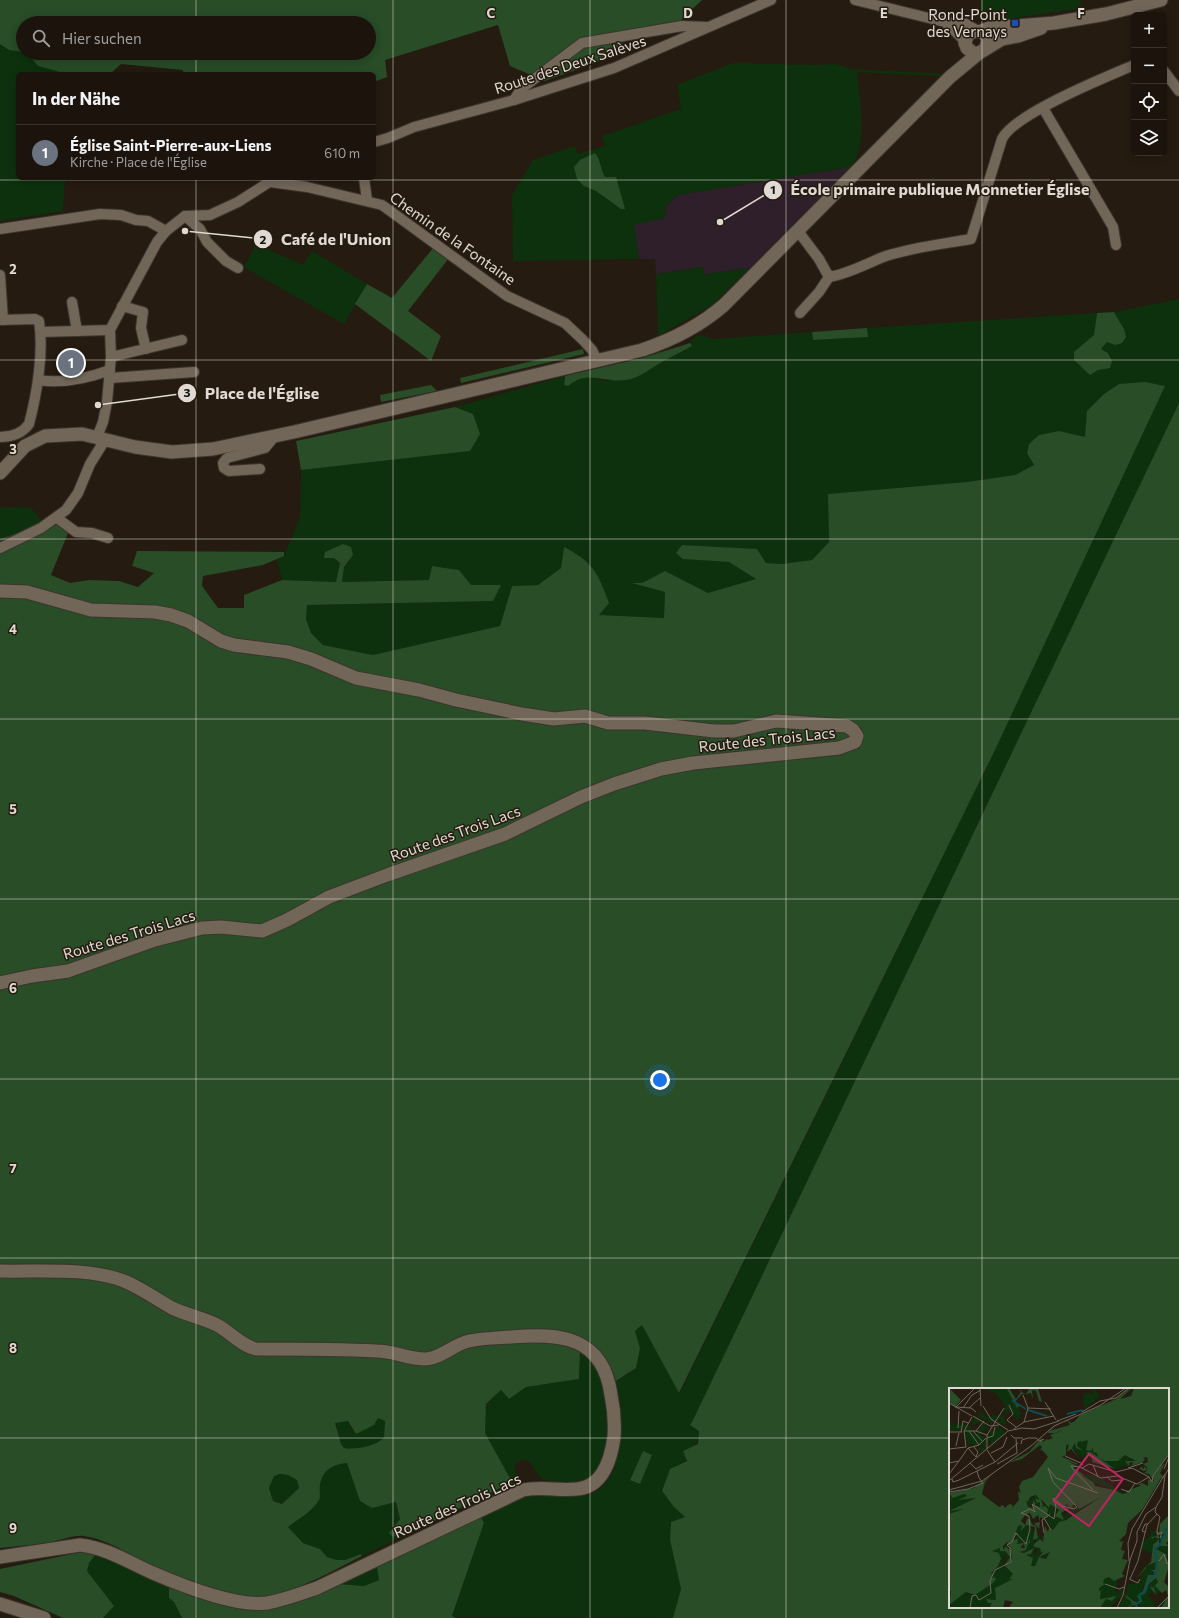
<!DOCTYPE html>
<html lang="de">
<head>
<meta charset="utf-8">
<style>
  :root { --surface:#1c140c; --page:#29211a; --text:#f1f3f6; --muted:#a09e9d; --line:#3a332d; --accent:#ea580c }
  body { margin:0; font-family:Commissioner,sans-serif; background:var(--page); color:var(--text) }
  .controls { position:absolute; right:12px; top:12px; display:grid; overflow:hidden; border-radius:6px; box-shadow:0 2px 10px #0003 }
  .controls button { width:36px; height:36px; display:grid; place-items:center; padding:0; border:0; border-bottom:1px solid var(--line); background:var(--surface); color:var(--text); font:20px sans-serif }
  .you { position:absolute; left:660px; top:1080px; width:14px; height:14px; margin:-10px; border:3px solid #fff; border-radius:50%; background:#1a73e8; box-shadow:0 0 0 6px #1a73e833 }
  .badge { display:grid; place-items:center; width:26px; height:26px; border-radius:50%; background:var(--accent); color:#fff; font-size:13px; font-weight:700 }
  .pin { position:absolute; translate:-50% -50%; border:2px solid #fff; box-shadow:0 1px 4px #0006 }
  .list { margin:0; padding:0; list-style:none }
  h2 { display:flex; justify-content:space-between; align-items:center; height:52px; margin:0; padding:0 16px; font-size:17px }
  h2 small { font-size:13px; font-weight:400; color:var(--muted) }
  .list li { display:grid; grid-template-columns:26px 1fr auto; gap:12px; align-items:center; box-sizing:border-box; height:56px; padding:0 16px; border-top:1px solid var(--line) }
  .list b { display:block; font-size:15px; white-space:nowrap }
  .list p { margin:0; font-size:13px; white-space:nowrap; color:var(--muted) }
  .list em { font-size:13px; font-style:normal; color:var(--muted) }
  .icon { flex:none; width:22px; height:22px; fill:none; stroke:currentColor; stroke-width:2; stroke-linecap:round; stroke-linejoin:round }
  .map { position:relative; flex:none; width:1179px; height:1618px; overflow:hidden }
  .search { position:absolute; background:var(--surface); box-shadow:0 2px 10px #0003; left:16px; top:16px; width:360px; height:44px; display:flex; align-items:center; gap:10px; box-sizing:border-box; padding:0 14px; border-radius:22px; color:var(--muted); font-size:15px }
  .panel { position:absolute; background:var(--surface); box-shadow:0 2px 10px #0003; left:16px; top:72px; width:360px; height:108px; border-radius:6px }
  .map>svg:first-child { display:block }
</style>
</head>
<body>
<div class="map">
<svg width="1179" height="1618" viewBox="0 0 1179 1618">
  <rect width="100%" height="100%" fill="#251b10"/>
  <!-- education -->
  <polygon fill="#2e1f2a" points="850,167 750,268 704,274 702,267 656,274 655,259 639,259 633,224 664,218 666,206 678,195"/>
  <!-- green -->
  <g fill="#0d310d" fill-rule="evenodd">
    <polygon points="0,0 23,27 23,53 51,53 64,74 18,74 18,178 78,178 65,180 63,211 0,221"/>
    <polygon points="981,0 1080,0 1082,8 1001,20 980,20"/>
    <path d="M733,63L812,65L836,64L851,69L944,74L941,76H938L857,72C859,95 869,151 850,167L678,195L666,206L665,218L634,225L639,259L513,261L512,195L533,160L575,146L578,154L605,146L602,136L681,109L677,85ZM600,159L601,169L621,209L596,191L584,186Z"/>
    <polygon points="256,244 303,265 312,251 367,284 344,324 244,267"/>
    <polygon points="703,267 704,274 750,268 712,305 660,335 658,334 656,274"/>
    <path d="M1179,299V403L693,1420L690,1425L699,1431C697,1453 689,1460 670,1469L662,1491L674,1507L686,1518L671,1522L670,1540L681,1589L673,1618L452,1617L484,1523L481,1517C498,1509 516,1499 535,1495C551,1492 567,1499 583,1496C630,1488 620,1414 616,1381L629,1374L640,1348L635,1331L642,1325L680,1393L995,750L1165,386L1085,438L1059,431L1029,444L1027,453L1034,465L1015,475L967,482L828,494L829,542L812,560L782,564L766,563L757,549L682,545L683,559L729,562L756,579L708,593L665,571L642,583H634L665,592L664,618L599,615L564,548L561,568L538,585L512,586L500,626L373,655L323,645L311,633L306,619L307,605L493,601L471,585L459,570L432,566L429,580L342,582L344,567L349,561L334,558L340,563L336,582L282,580L277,559L284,556L300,517L301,470L470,451L473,414L455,407L565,376L564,385L576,378L587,377L608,381L683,352L692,346L690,343L697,335L714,339L812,332L813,340L867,337V328L1097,313L1090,375L1112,361L1109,353L1101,349L1107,342L1115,345L1124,329L1114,312ZM643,1451L652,1455L639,1484L630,1479Z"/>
    <polygon points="0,507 31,508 44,524 0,539"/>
    <path d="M580,1351C598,1366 602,1378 606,1400C611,1422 609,1472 584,1480C574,1483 563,1482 553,1481C551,1481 547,1481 544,1480C532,1474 533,1450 515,1464V1469L519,1483L474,1507L472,1503L512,1482L485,1433L486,1405L501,1390L509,1399L526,1387L579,1379Z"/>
    <path d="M378,1417L385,1420L384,1438C375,1446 356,1450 344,1448L341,1444L335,1423L348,1421L353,1431Z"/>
    <path d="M347,1462L360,1501L372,1508L396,1502L400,1519L389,1533L393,1537L430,1523L362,1556L361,1554L345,1560H337L327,1557L320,1549L303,1543L288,1527C298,1519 312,1512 319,1500C321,1496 319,1490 320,1485C322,1471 334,1464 347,1462Z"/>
    <polygon points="280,1474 288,1475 297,1480 299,1488 282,1504 273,1501 269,1488 274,1476"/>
    <polygon points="96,1554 169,1586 169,1598 174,1602 182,1618 103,1618 114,1606 87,1571 89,1563"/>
    <polygon points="377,1567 379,1580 364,1586 339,1584"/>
  </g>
  <!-- forest -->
  <g fill="#284d27" fill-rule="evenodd">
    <polygon points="0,0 702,0 680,21 627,30 619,54 545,81 510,66 498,25 385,60 387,77 374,82 374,74 183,74 183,70 121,64 110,74 64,73 38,66 27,53 369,53 369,23 23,23 23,52 9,50 0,44"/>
    <path d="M595,153C601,160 600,168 605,177H616L625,209H621L596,191L584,186L577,179L574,167L580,160Z"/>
    <polygon points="434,247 449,258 408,311 441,336 431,361 355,304 367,284 392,298"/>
    <polygon points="1114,312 1124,329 1126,337 1122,343 1115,345 1107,342 1101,349 1108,353 1112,361 1110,368 1098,370 1090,375 1074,360 1074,352 1094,335 1097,313"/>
    <polygon points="867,328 868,337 813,340 812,332"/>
    <path d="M690,343L692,346C682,352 672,356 662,362C651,368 640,378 626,380C603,383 587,369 568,386L564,385L565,376L642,358Z"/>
    <polygon points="583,349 584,354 461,383 460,378"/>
    <path d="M1145,382L1165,386L995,750L679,1393L642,1325L635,1331L640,1348L636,1368L616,1381L608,1362L591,1345L580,1351L579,1379L526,1387L509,1399L501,1390L486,1404L485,1433L512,1482L430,1523L393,1537L389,1533L400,1519L396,1502L372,1508L360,1501L347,1463C334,1464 322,1470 320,1485C319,1490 321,1496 319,1500C312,1512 298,1519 288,1527L303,1543L320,1549L327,1557L337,1560H345L361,1554L362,1556C332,1571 300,1590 267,1596C237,1602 184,1580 156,1568C132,1557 111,1540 84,1536C73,1535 62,1540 51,1542C34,1545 17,1546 0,1548V539L44,524L57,525L68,533L51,575L70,583L89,580L119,581L138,587L154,573L132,566L137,551L284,552V556L263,565L203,576L202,586L218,608H244V595L282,580L336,582L340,563L334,558H324L325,552L343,544L351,547L353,555L344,567L342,582L429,580L432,566L459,570L471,585H501L493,601L307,605L306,619L311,633L323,645L373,655L500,626L512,586L538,585L561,568L564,547C593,562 598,573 609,603L599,615L664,618L665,592L632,583H642L665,571L708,593L756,579L729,562L683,559L676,553L682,545L757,549L766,563L782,564L812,560L829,542L828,494L967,482L1015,475L1034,465L1027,453L1029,444L1039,435L1059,431L1085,437L1087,411L1104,394L1119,384ZM378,1418L385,1421L384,1438C375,1446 356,1450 344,1448L341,1444L335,1423L348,1421L356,1434L374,1425ZM280,1474L288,1475L297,1480L299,1488L282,1504L273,1501L269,1488L274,1476Z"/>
    <polygon points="431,385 437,391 381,402 380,395"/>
    <path d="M1179,403V1618H673L681,1589L670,1540L671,1522L685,1517L674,1507L662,1491L670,1469L687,1461L683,1451L698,1444L699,1431L690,1425L693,1420ZM950,1389H1168V1607H950Z"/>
    <polygon points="455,407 473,414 480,434 470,451 301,470 296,441"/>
    <polygon points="643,1451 652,1455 640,1484 630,1480"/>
    <polygon points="481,1517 484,1523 452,1616 456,1618 182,1618 174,1602 169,1598 169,1586 230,1607 248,1610 266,1609 339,1584 364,1586 379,1580 377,1567"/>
    <polygon points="81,1552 96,1554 89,1563 87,1571 114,1606 103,1618 63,1618 14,1596 0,1592 0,1569"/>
  </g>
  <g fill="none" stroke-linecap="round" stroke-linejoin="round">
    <!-- minor casing -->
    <g stroke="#3c352f" stroke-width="12">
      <g id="minor">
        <polyline points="855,0 945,22 966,24 976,30"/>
        <polyline points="945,22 965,41"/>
        <polyline points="1164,71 1179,91"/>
        <polyline points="514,100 521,89 582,43 682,26 707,27"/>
        <polyline points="1043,108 1113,227 1116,245"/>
        <polyline points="374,142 388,138 414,127 514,100 614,68 771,0"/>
        <polyline points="364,178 367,200"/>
        <polyline points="270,182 307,187 382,205 507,296 565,323 583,340 592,350 597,360"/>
        <polyline points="185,216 200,229 207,242 226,261 238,268"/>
        <polyline points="0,229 100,214 121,215 136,220 148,221 166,231"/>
        <path d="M798,231L819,259L829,277C849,274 867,263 886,256C914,247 943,244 971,239L1002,139C1014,114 1106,77 1134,65"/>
        <polyline points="0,275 3,320"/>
        <polyline points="72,302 77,331"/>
        <polyline points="122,306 143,312 141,328 146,349"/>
        <polyline points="800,313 819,292 829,277"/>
        <path d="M0,320L35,319L39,321C44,351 37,394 29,424C22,434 12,437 0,437"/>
        <polyline points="41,332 110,330"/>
        <polyline points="111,357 182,340"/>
        <polyline points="110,378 194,372"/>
        <path d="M38,380C63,384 86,379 110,370"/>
        <polyline points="97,437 103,422 107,402 111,357 110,330 157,242 166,231 185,216 210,215 238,202 274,179"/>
        <polyline points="260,469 229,471 224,468 223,463 227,458 265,448 274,437"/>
        <polyline points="57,518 76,532 92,533 108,538"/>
        <polyline points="0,548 41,528 66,510 78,493 90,464 105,440"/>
      </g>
    </g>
    <!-- tertiary casing -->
    <g stroke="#3c352f" stroke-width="15">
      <g id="tertiary">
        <polyline points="981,31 989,28 1054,23 1106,14 1161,0"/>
        <polyline points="986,48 988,39 983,32 973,31 967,36 965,43 967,48 973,53 979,53 1002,39 1018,36 1041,28"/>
        <path d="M0,473L25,446L45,436L82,434L135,447L172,452L213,449L294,432L642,350C672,340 700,326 724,305L950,77L979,53"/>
        <polyline points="0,591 27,592 91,610 155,612 171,615 188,621 221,641 234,645 288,652 311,659 356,678 419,690 456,700 522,714 554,719 585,716 608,723 645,723 714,731 734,731 776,721 847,726 853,730 857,736 855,742 839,748 693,763 661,769 614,784 581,797 505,834 387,875 329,897 287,920 262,931 221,927 202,928 155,940 68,971 32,976 0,983"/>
        <path d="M0,1271C39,1272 87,1267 124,1281C141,1288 156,1299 172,1308C187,1315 203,1318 217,1325C230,1332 242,1346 256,1349C296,1349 337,1349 377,1351C393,1351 408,1359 425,1359C440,1359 454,1344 469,1341C483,1338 497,1338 511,1337C560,1333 603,1336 611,1395C614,1409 615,1423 614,1437C611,1459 603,1487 577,1489C557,1491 543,1486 523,1490L317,1588C300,1594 284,1600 267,1603C235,1607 183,1586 153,1573C128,1562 107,1548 80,1545L0,1557"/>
        <polyline points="0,1604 44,1618"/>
      </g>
    </g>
    <!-- minor -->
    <use href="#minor" stroke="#726659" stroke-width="10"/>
    <!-- tertiary -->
    <use href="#tertiary" stroke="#726659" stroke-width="13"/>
  </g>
  <!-- grid -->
  <path fill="none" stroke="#e1dad2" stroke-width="1" stroke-opacity="0.55" d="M196,0V23M393,0V1618M590,0V1618M786,0V1618M982,0V1389M196,53V74M196,178V1618M0,180H1179M0,360H1179M0,539H1179M0,719H1179M0,899H1179M0,1079H1179M0,1258H1179M0,1438H950M1168,1438H1179M982,1607V1618"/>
  <!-- markers -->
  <rect fill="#1a4fb4" stroke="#251b10" stroke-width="1.5" x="1011" y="19" width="8" height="8" rx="2"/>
  <g text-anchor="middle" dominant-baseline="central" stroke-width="3" stroke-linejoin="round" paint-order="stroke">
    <!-- poi labels -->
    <g font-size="15" fill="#e1dad2" stroke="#251b10" text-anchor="end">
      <text x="1007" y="14">Rond-Point<tspan x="1007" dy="17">des Vernays</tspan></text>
    </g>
    <!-- street labels -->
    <g font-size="15" fill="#e1dad2" stroke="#251b10">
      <text transform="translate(570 64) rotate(-18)">Route des Deux Salèves</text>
      <text transform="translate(453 238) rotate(35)">Chemin de la Fontaine</text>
      <text transform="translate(767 739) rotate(-6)">Route des Trois Lacs</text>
      <text transform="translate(455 833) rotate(-20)">Route des Trois Lacs</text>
      <text transform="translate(129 934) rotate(-17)">Route des Trois Lacs</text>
      <text transform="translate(457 1505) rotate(-24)">Route des Trois Lacs</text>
    </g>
  </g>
  <!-- overview -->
  <g transform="translate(949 1388)">
    <rect width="220" height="220" fill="#251b10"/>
    <path d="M59,0L63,12L75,30L71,26L70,32L67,31L62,22L57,26L55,21L57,19L48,6L37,1ZM146,1L151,9L135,21L134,6L143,5L147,11L143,2ZM33,23L37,29L40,28L42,31L43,25L48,29L54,26L58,37L50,35L51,30L47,34L46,30L42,37L41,34L38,35L39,31L36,33L29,27ZM25,29L33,33L22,38L23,42L0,43V33L9,38L11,33L12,37L16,35L17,38H22ZM36,34V38L40,40L31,45L32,48H36L35,53L32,51L34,55L43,41V44L46,41V45L48,37L57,44L43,57L39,50L38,60L32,64L29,60L36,59L32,56L25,59L23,55L19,57L18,52L21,51L16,50L15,45L24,43L28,47V43ZM131,52H140L136,61L144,59V65H149L148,67L156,73H165V69L167,72L179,67L182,72L187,73L180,76L184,74L178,72L179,77L166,81L142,64L137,73L123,60L126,55L128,60L135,63L128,58ZM138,86L153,90L173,104L179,105L173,106L166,102L128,123L105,140V143L96,131L99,129L101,132L104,125L95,129L94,121L97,119L95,117L93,120L92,114L91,122L88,124L87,122L90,119L86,115L81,116L82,120L78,119L80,115L76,116V111L80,113L87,107L96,117H100L97,111L103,107L105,124L108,122L111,124L107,127L115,131L112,125L117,128L116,125L119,127L117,124L124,117L130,118L162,101L137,93L136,90L141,93L135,89ZM17,106L19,112L27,110L26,112L8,121L13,120V123L0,126V111ZM78,131L76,138L78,137L86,145L84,149L89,147L92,151L96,147L94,154L92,151L85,153L87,159L84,165L87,167L91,154H95L97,148V153L101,145L103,148V146L109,145L103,155V161V150L102,161L97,156L96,159H91L92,165L96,162L90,168L97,167L100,163L105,168L101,170L100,174L98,169H90L86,178H82V173L85,172L79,169L80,178L75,169L83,165L84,160L76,165L71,164L77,162L79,157L74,154L62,162V159L69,153L65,151L70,146L67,144L69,138L76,137ZM202,141L208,147L202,149V150L210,151L204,157L203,166L192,160L193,155L201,148ZM55,157L57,166L61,169L58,173L56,167L54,172L56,175L46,181L56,178L64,186L60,191H64L54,200L56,195L46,200L47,212L38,211L43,215L40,220H0V217L17,204L28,210L27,205L40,198L44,187L41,184L52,173L49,165L43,163L47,160H51L52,163ZM210,158H220V168L208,164ZM207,174L206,182H202L205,184L200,188L192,204L191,213L187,215L186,212L183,213L185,216L182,217L186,220L169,219L178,204V196V200L179,196L192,195V185L197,178ZM160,189L169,191L166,203L170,206V201H173L174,206L161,220H151L156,210H150V200L155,191ZM206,190L209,194L206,197L211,203L208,207L211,211L207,207L204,200L199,209L206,214L205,218L208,219L213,213L214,218L212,220H200L198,218L193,217L199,220H190L189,216L192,213L191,207Z" fill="#0d310d"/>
    <path d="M0,0L12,12L6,19L0,14ZM60,0L67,11L72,4L70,0L74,5L77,6L80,1L89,0L93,14L90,13L87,3L83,2L84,12L82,5L77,6H73L66,14L71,17L68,20L58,1ZM181,0H183L171,11L182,8L185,0H220V65L204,88V92L200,86L195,85L199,82L194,83L190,80L193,79L194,81L196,78L198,82V79L194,76L199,74L198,69L194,70L196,71L194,74L183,78L184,74L180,75L181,77L176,78L179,77L176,73H187L176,67L169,73H156L149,69L148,65L144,64V59L142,63L137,62L139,52L132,54V58V53L129,54L128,58L135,63L127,60L126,55L123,60L130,70L122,61L118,64L120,56L117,58V67L113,69L128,75L129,77L119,73L130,79H124L136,88L133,87L134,88L144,94L146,98L165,102L154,108L166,102L173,106L178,105L177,103L191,98L190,96L193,95L199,98V91L205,94L204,89L212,78L216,75L211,85L215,90H212L193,122L179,135L177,146L170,153L177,154H174L172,162L176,163L173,171L179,172L173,186L176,188L165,193L160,189L155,191L154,195L156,196L150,200V203L156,201L152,203L151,211L167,208L163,213L157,211L151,220H59L64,214L56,212L54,220H40L43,215H39L37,211L47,212L46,200L64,191H60L64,186L56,178L61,175L63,171L61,159L58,155L59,153L54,158V162L57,158L61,163L62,172L58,177L55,178L61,169L56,163H51V160L43,163L50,165L52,171L49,178L41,186L44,185L42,191L45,189L47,191L44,195L26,207L17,204L0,217L2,203H0V126L14,121L0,123L27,110L9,112L18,108L16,106L0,111L3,109L0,105L25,100L43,86L36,94L33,106L50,119L54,117L56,120L60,116L64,117L63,120L70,112L69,103L72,105L70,99L73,93L84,89L99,69L93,62L91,63L93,59L91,57L73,71L59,75L80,64L92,50L94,54L98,51L99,52L104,50L101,47L116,41L107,45H99L100,42L112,36L100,43L121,37L119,33L113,35L119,32L122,35L126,33L131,27L167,11ZM87,107L91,112L86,110L88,115L91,114V119L86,117L87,116L84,112V120L79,119L77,112L79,114L81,109ZM152,109L117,132L110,134L104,142L100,140L99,144L96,138L94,154L91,151L85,156V159L91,160L92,165L95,163L90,169L101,164L97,171L90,169L86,178H82L84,170L77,167L82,166L85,160L75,165L71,164L77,162L79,156H75L76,160H72L73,157L75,158L74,156L81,155V151L80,154L68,156L69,151L64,152L66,147H70L67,144L69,138L73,137L72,143L77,137L86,139L84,152L89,150L87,138L83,136L81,131H78L76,137L72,133L76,127L80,130L78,126L81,125L84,131L89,127L91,134L85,135L90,141L91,134V129L94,131L93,136V138L94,129L100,139L95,130L99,129L101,132L99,128H101L102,125L98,128L99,121L96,118L92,119L94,117L92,111L100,120L101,116L110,122L106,128L115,132L112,125L121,120H117L116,116L123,120L124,117H128L130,121ZM137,64H142L166,81L143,74V71ZM220,127V152L217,155L220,158H210L207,161L220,168L217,167L220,178L215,194L220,199V220H212L219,208L217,202L213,205L206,198L205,200L207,207L200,198L204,200L209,194L207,190L199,197L196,206L191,207L193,213L188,216V220L185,217L177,220L185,215L181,216L183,214L177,209L175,206L186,214L187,213V215L191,213L188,208L194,203L199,187H204L205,184L202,182H206L207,174L197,178V180L186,192L197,178L202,174L204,157L210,151V155L212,154L215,146L210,147V151L206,149L203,151L202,149L208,148L206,142L210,145L211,136Z" fill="#284d27" fill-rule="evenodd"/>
    <path fill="none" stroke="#0b4d51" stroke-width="2" d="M66,11L64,13L77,21M79,22L98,28M118,26L134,22M188,219L187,216L192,213L190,207L196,204L201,190L205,189L208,181L206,161L213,155L212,149L216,148V142L220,139"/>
    <path fill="none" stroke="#70675e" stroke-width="1" d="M31,0L32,18M74,7L79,20M96,14L107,32M0,15L23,28M60,17L64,26L58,32L67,39M34,18L42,31L59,42M6,19L22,20L27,24M7,19L26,0M14,20L23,7L32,2M20,20L31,10M79,20L102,21M133,24L151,13L167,10L180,0M24,28L41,38L50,37M108,33L127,26M75,34L79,20M9,40L10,23M65,41L75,34L105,28M15,43H27L38,47M20,43L30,57M24,43L34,54M27,43L35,33M0,44H13M12,44L14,33L19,35M62,47L65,50H74M38,50L44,48L46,39M72,56L73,52L79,50H87L91,53L95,51M7,58L10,45M17,59L15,43L23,29M19,60L27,69L29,64L25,59M19,60L30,57L37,50M0,61L17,59M38,61V47L55,20M38,62L46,74M42,65L54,59L58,49M116,68L134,76L130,78M0,75L10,73L19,60M21,75L27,81L34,77M48,76L68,65L67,51M144,77L149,89M133,80L140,76L167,84L183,80L200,89M179,80L194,75M124,81L122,78L131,79L152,90L168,88L188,96L200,89M124,81L144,102M215,81L220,69M0,86L10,73M158,89L163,93L172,92M200,89L203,94L204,88L220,66M3,91L4,94L10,92L46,74L69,55M0,93L59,43L73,40L85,41L110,33M172,101L180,104L186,95M0,102L33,93L82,58L105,38L150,18L177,0M0,104L19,101L34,95L30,90L28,83M83,116L105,131L107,118L104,110L114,118L125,121L128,119L104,94L99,80L107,90L149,105M207,119L206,124L211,129L208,143L209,146L213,144L211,150M95,130L102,142M196,144L193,143L196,136H199M95,145L93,132L100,127M180,173L179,155L183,141L216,86M210,173L215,166L218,176L220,174M180,191L189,195L191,191M181,191L189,173L198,137L208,126M156,196L170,201L175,199M21,220L23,208L27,207L30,212L42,205L41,193L46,182L62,174L61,160L58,157L63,154L67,145L77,156L81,141L80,128L72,125L81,121L86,124L83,116M168,220L174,207L181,172L188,153V144L197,126L207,119L213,109L216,87L220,80M208,220L220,208"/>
    <path fill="#c42261" fill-opacity="0.15" stroke="#c42261" stroke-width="2" d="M140,66L174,91L140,138L105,113Z"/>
    <rect width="220" height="220" fill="none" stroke="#e1dad2" stroke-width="2"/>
  </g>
  <g font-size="13" text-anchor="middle" font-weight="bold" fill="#e1dad2" stroke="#251b10" stroke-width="3" stroke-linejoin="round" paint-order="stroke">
    <text x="491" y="18">C</text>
    <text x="688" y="18">D</text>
    <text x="884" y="18">E</text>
    <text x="1081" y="18">F</text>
    <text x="13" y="274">2</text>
    <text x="13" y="454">3</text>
    <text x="13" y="634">4</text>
    <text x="13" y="814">5</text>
    <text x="13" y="993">6</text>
    <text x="13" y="1173">7</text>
    <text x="13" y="1353">8</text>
    <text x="13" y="1533">9</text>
  </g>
  <!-- callouts -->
  <path fill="none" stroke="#e1dad2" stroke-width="1.5" d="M720 222L773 190M185 231L263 239M98 405L187 393"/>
  <g fill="#e1dad2" stroke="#251b10" stroke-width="1.5">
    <circle cx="720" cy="222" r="4"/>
    <circle cx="185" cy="231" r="4"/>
    <circle cx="98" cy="405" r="4"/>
    <circle cx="773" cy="190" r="10"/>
    <circle cx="263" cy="239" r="10"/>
    <circle cx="187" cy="393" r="10"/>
  </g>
  <g font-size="12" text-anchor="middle" font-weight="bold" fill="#111">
    <text x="773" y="194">1</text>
    <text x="263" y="244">2</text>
    <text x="187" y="397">3</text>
  </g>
  <g font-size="16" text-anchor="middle" font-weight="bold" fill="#e1dad2" stroke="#251b10" stroke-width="3" stroke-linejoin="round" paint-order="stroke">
    <text x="940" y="195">École primaire publique Monnetier Église</text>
    <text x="336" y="245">Café de l'Union</text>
    <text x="262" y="399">Place de l'Église</text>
  </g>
</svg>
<div class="controls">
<button>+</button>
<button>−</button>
<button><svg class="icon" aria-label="locate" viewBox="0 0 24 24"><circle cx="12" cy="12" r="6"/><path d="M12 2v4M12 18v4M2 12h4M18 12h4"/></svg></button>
<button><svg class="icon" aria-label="layers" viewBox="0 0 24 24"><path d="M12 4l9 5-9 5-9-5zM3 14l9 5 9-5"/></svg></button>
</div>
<div class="you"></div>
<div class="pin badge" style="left:71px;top:363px;background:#6b7280">1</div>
<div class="search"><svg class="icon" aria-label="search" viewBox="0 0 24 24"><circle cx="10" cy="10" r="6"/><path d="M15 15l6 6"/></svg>Hier suchen</div>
<section class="panel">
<h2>In der Nähe<small></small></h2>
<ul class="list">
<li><span class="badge" style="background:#6b7280">1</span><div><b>Église Saint-Pierre-aux-Liens</b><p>Kirche · Place de l'Église</p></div><em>610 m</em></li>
</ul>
</section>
</div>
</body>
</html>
